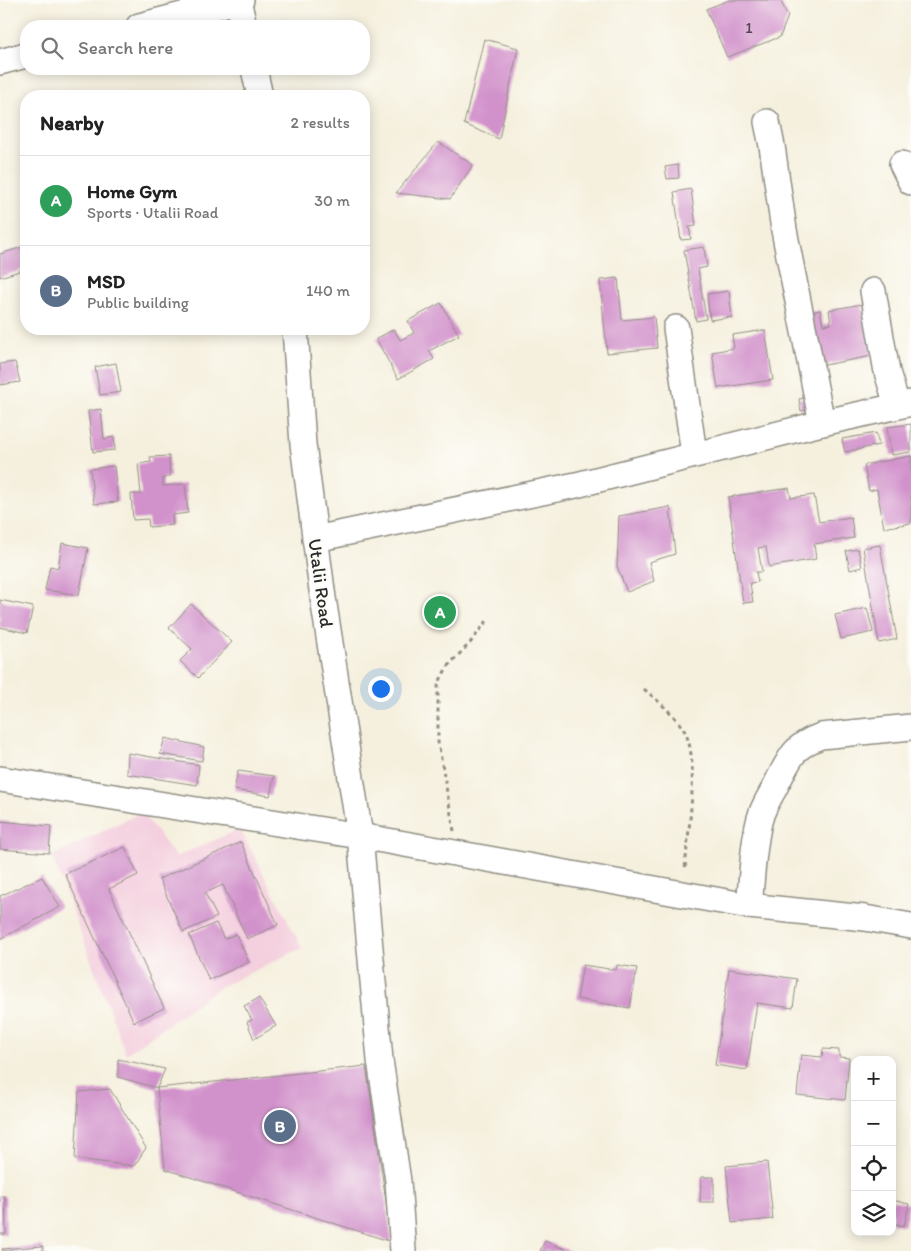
<!DOCTYPE html>
<html lang="en">
<head>
<meta charset="utf-8">
<style>
  :root { --surface:#fff; --page:#f6f6f6; --text:#222; --muted:#767676; --line:#e0e0e0; --accent:#b5179e }
  body { margin:0; font-family:Itim,sans-serif; background:var(--page); color:var(--text) }
  .controls { position:absolute; right:15px; bottom:15px; display:grid; overflow:hidden; border-radius:10px; box-shadow:0 2px 12px #0003 }
  .controls button { width:45px; height:45px; display:grid; place-items:center; padding:0; border:0; border-bottom:1px solid var(--line); background:var(--surface); color:var(--text); font:25px sans-serif }
  .you { position:absolute; left:380px; top:688px; width:18px; height:18px; margin:-12px; border:4px solid #fff; border-radius:50%; background:#1a73e8; box-shadow:0 0 0 8px #1a73e833 }
  .badge { display:grid; place-items:center; width:32px; height:32px; border-radius:50%; background:var(--accent); color:#fff; font-size:16px; font-weight:700 }
  .pin { position:absolute; translate:-50% -50%; border:2px solid #fff; box-shadow:0 1px 5px #0006 }
  .list { margin:0; padding:0; list-style:none }
  h2 { display:flex; justify-content:space-between; align-items:center; height:65px; margin:0; padding:0 20px; font-size:21px }
  h2 small { font-size:16px; font-weight:400; color:var(--muted) }
  .list li { display:grid; grid-template-columns:32px 1fr auto; gap:15px; align-items:center; box-sizing:border-box; height:90px; padding:0 20px; border-top:1px solid var(--line) }
  .list b { display:block; font-size:19px; white-space:nowrap }
  .list p { margin:0; font-size:16px; white-space:nowrap; color:var(--muted) }
  .list em { font-size:16px; font-style:normal; color:var(--muted) }
  .icon { flex:none; width:28px; height:28px; fill:none; stroke:currentColor; stroke-width:2; stroke-linecap:round; stroke-linejoin:round }
  .map { position:relative; flex:none; width:911px; height:1251px; overflow:hidden }
  .search { position:absolute; background:var(--surface); box-shadow:0 2px 12px #0003; left:20px; top:20px; width:350px; height:55px; display:flex; align-items:center; gap:12px; box-sizing:border-box; padding:0 18px; border-radius:20px; color:var(--muted); font-size:19px }
  .panel { position:absolute; background:var(--surface); box-shadow:0 2px 12px #0003; left:20px; top:90px; width:350px; height:245px; border-radius:20px }
  .map>svg:first-child { display:block }
</style>
</head>
<body>
<div class="map">
<svg width="911" height="1251" viewBox="0 0 911 1251">
  <rect width="100%" height="100%" fill="#fdfcf7"/>
  <filter id="ink" filterUnits="userSpaceOnUse"><feTurbulence type="fractalNoise" baseFrequency=".02" numOctaves="2"/><feDisplacementMap in="SourceGraphic" scale="10" xChannelSelector="R" yChannelSelector="G"/><feConvolveMatrix kernelMatrix="1 2 1 2 8 2 1 2 1" color-interpolation-filters="sRGB"/></filter>
  <filter id="wash" filterUnits="userSpaceOnUse"><feTurbulence type="fractalNoise" baseFrequency=".0096" numOctaves="4" result="noise"/><feDisplacementMap in="SourceGraphic" scale="20" xChannelSelector="R" yChannelSelector="G"/><feGaussianBlur stdDeviation="1.12" result="paint"/><feColorMatrix in="noise" values="0 0 0 0 0 0 0 0 0 0 0 0 0 0 0 0 0 1.4 0 .05"/><feComposite in="paint" operator="in"/></filter>
  <g filter="url(#wash)">
    <rect width="100%" height="100%" fill="#f5f0de"/>
    <!-- built -->
    <polygon fill="#f4cfde" points="142,812 176,857 240,829 302,948 220,987 126,1054 52,856"/>
    <g id="blocks">
      <!-- building -->
      <g fill="#d191cb">
        <polygon points="729,0 780,0 788,16 780,37 727,57 706,9"/>
        <polygon points="484,39 518,48 499,139 464,124"/>
        <polygon points="438,142 473,165 450,199 396,193"/>
        <polygon points="678,165 679,178 667,179 665,167"/>
        <polygon points="691,189 696,226 689,227 691,239 681,240 674,192"/>
        <polygon points="26,246 26,269 0,277 0,254"/>
        <polygon points="704,247 707,267 698,269 706,319 696,321 684,250"/>
        <polygon points="618,278 622,320 654,317 657,348 607,353 600,280"/>
        <polygon points="729,291 732,317 710,320 707,294"/>
        <polygon points="441,303 459,335 429,351 434,359 398,379 376,339 394,329 400,340 414,333 408,321"/>
        <polygon points="862,304 872,356 814,367 805,313 820,310 823,325 831,324 829,310"/>
        <polygon points="765,330 773,380 718,388 712,352 734,348 732,335"/>
        <polygon points="15,362 20,382 0,385 0,364"/>
        <polygon points="116,363 121,392 100,395 95,367"/>
        <polygon points="809,397 811,409 801,411 799,399"/>
        <polygon points="101,409 104,439 114,437 115,450 93,452 88,411"/>
        <polygon points="911,424 911,452 891,455 887,427"/>
        <polygon points="876,433 879,445 845,452 842,439"/>
        <polygon points="169,456 170,477 163,478 163,486 185,484 188,513 172,515 173,525 149,527 148,519 133,520 131,494 141,494 138,464 151,462 150,457"/>
        <polygon points="911,456 911,523 884,528 877,489 869,491 864,465"/>
        <polygon points="114,466 118,502 94,504 90,469"/>
        <polygon points="789,488 791,498 814,495 819,522 851,517 854,538 814,544 816,559 769,567 766,547 758,548 762,572 756,572 758,582 750,583 753,602 743,603 728,497"/>
        <polygon points="670,507 675,554 649,562 654,581 627,592 617,566 619,516"/>
        <polygon points="62,543 88,548 79,595 45,590 50,566 58,568"/>
        <polygon points="880,545 897,639 879,643 863,548"/>
        <polygon points="858,549 862,567 850,570 846,551"/>
        <polygon points="0,600 33,607 27,633 0,627"/>
        <polygon points="191,604 232,642 198,678 180,661 192,649 169,628"/>
        <polygon points="867,608 873,632 841,639 835,615"/>
        <polygon points="165,738 204,747 202,761 160,754"/>
        <polygon points="128,753 199,765 197,785 127,774"/>
        <polygon points="238,771 274,776 270,796 234,790"/>
        <polygon points="0,821 51,826 49,853 0,849"/>
        <polygon points="241,842 278,925 247,939 223,885 205,893 217,917 183,932 159,879"/>
        <polygon points="125,847 138,875 109,889 164,1008 134,1022 65,874"/>
        <polygon points="42,877 60,907 0,939 0,896"/>
        <polygon points="216,923 224,939 236,934 249,962 209,980 189,935"/>
        <polygon points="583,965 616,970 617,965 637,968 630,1008 577,999"/>
        <polygon points="729,969 797,979 793,1008 757,1003 747,1070 715,1065"/>
        <polygon points="259,998 276,1026 254,1039 247,1022 252,1020 244,1006"/>
        <polygon points="823,1049 839,1050 839,1057 849,1058 845,1100 797,1095 801,1055 822,1057"/>
        <polygon points="118,1059 165,1069 157,1088 118,1077"/>
        <polygon points="366,1066 392,1242 165,1169 157,1088"/>
        <polygon points="110,1089 146,1148 134,1166 75,1159 79,1092"/>
        <polygon points="767,1162 773,1219 732,1223 726,1166"/>
        <polygon points="701,1177 714,1177 714,1202 700,1202"/>
        <polygon points="0,1196 5,1196 6,1234 0,1234"/>
        <polygon points="892,1200 909,1204 904,1226 892,1223"/>
        <polygon points="545,1241 570,1251 540,1251"/>
        <polygon points="43,1246 43,1251 3,1251 2,1249"/>
      </g>
    </g>
  </g>
  <g filter="url(#ink)">
    <use href="#blocks" fill-opacity="0" stroke="#908e84" stroke-width="1"/>
    <g fill="none" stroke-linecap="round" stroke-linejoin="round">
      <!-- street casing -->
      <g stroke="#908e84" stroke-width="28">
        <g id="street">
          <polyline points="238,0 244,26"/>
          <polyline points="139,26 241,0"/>
          <polyline points="0,62 26,55"/>
          <polyline points="254,69 260,96"/>
          <polyline points="767,122 772,146 784,230 822,423"/>
          <polyline points="902,164 911,182"/>
          <polyline points="873,291 887,372 897,405"/>
          <polyline points="676,328 694,454"/>
          <polyline points="295,329 303,444 323,598 360,836 380,1060 398,1181 403,1251"/>
          <polyline points="315,539 576,485 822,423 911,403"/>
          <polyline points="0,779 360,836 749,906 865,918 911,926"/>
          <path d="M749,906C752,880 753,839 761,815C765,803 773,792 778,781C790,757 795,745 821,736L911,727"/>
        </g>
      </g>
      <!-- path -->
      <g stroke="#908e84" stroke-width="3" stroke-dasharray="4 4" stroke-linecap="butt">
        <path d="M644,689C658,701 674,714 684,730C701,761 687,835 685,871"/>
        <path d="M454,831L438,742V687C443,668 457,657 470,643C476,636 481,628 487,621"/>
      </g>
      <!-- street -->
      <use href="#street" stroke="#fff" stroke-width="25"/>
    </g>
  </g>
  <g text-anchor="middle" dominant-baseline="central" stroke-width="5" stroke-linejoin="round" paint-order="stroke">
    <!-- number labels -->
    <g font-size="16" fill="#544453">
      <text x="749" y="27">1</text>
    </g>
    <!-- street labels -->
    <g font-size="19" fill="#2b2b2b" stroke="#fdfcf7">
      <text transform="translate(321 583) rotate(82)">Utalii Road</text>
    </g>
  </g>
</svg>
<div class="controls">
<button>+</button>
<button>−</button>
<button><svg class="icon" aria-label="locate" viewBox="0 0 24 24"><circle cx="12" cy="12" r="6"/><path d="M12 2v4M12 18v4M2 12h4M18 12h4"/></svg></button>
<button><svg class="icon" aria-label="layers" viewBox="0 0 24 24"><path d="M12 4l9 5-9 5-9-5zM3 14l9 5 9-5"/></svg></button>
</div>
<div class="you"></div>
<div class="pin badge" style="left:440px;top:612px;background:#2e9e5b">A</div>
<div class="pin badge" style="left:280px;top:1126px;background:#5c6f8a">B</div>
<div class="search"><svg class="icon" aria-label="search" viewBox="0 0 24 24"><circle cx="10" cy="10" r="6"/><path d="M15 15l6 6"/></svg>Search here</div>
<section class="panel">
<h2>Nearby<small>2 results</small></h2>
<ul class="list">
<li><span class="badge" style="background:#2e9e5b">A</span><div><b>Home Gym</b><p>Sports · Utalii Road</p></div><em>30 m</em></li>
<li><span class="badge" style="background:#5c6f8a">B</span><div><b>MSD</b><p>Public building</p></div><em>140 m</em></li>
</ul>
</section>
</div>
</body>
</html>
